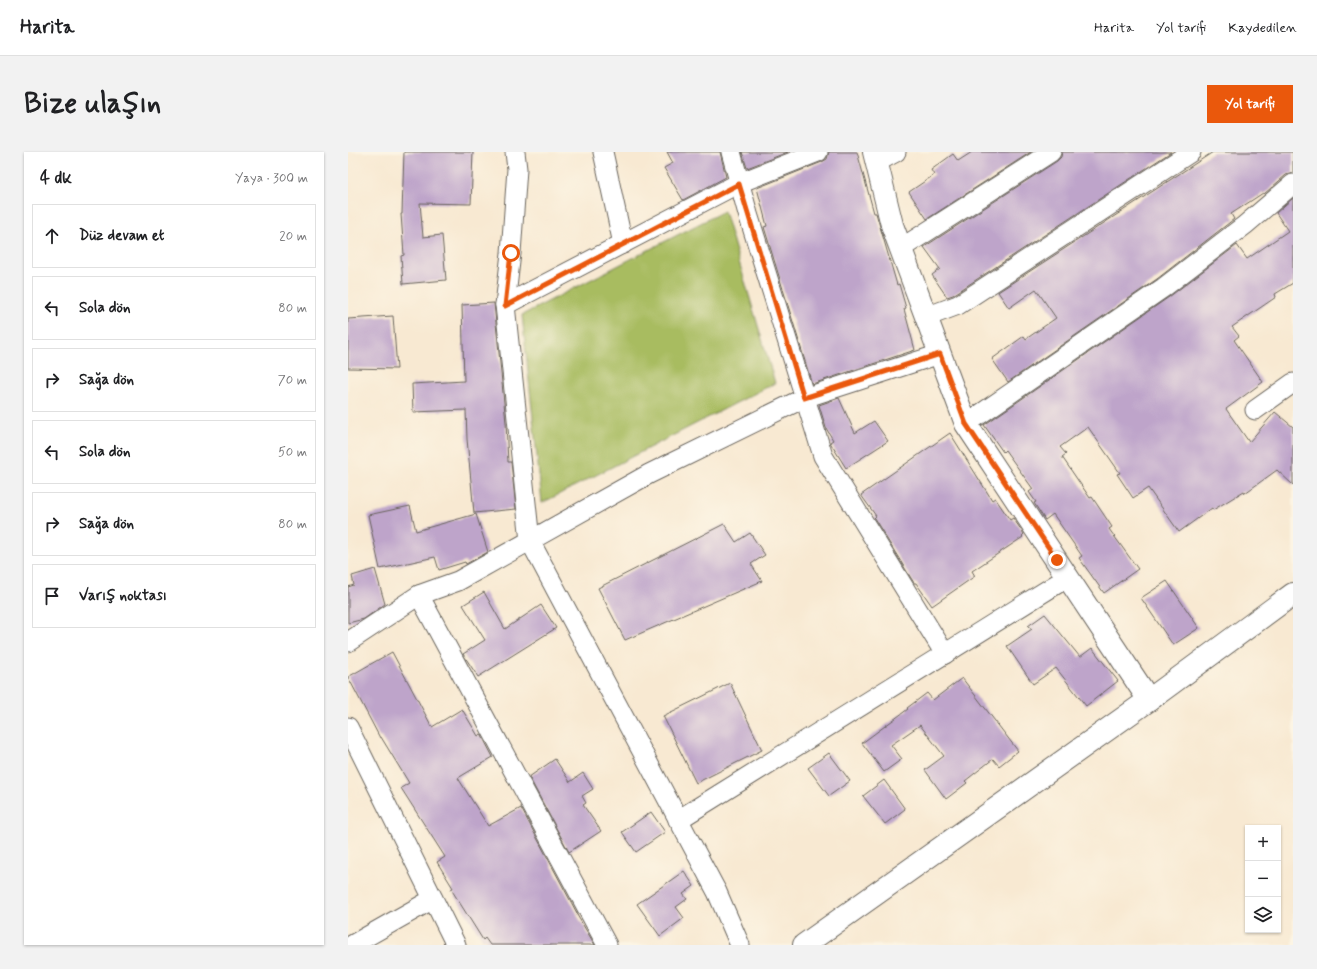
<!DOCTYPE html>
<html lang="tr">
<head>
<meta charset="utf-8">
<style>
  :root { --surface:#fff; --page:#f2f2f2; --text:#202124; --muted:#757577; --line:#e0e0e0; --accent:#ea580c }
  body { margin:0; font-family:Mynerve,sans-serif; background:var(--page); color:var(--text) }
  .controls { position:absolute; right:12px; bottom:12px; display:grid; overflow:hidden; border-radius:0px; box-shadow:0 1px 3px #0004 }
  .controls button { width:36px; height:36px; display:grid; place-items:center; padding:0; border:0; border-bottom:1px solid var(--line); background:var(--surface); color:var(--text); font:20px sans-serif }
  .stop { position:absolute; width:12px; height:12px; margin:-9px; border:3px solid #ea580c; border-radius:50%; background:#fff }
  .stop.end { background:#ea580c; border-color:#fff; box-shadow:0 1px 4px #0008 }
  .list { margin:0; padding:0; list-style:none }
  h2 { display:flex; justify-content:space-between; align-items:center; height:52px; margin:0; padding:0 16px; font-size:17px }
  h2 small { font-size:13px; font-weight:400; color:var(--muted) }
  .list li { display:grid; grid-template-columns:26px 1fr auto; gap:12px; align-items:center; box-sizing:border-box; height:64px; margin:0 8px 8px; padding:0 8px; border:1px solid var(--line); border-radius:0px }
  .list b { display:block; font-size:15px; white-space:nowrap }
  .list em { font-size:13px; font-style:normal; color:var(--muted) }
  .icon { flex:none; width:22px; height:22px; fill:none; stroke:currentColor; stroke-width:2; stroke-linecap:round; stroke-linejoin:round }
  .map { position:relative; flex:none; width:945px; height:793px; overflow:hidden; border-radius:0px }
  header { display:flex; align-items:center; gap:24px; box-sizing:border-box; height:56px; padding:0 20px; background:var(--surface); border-bottom:1px solid var(--line) }
  header strong { font-size:19px }
  nav { display:flex; gap:22px; margin-inline-start:auto; font-size:14px }
  .intro { display:flex; align-items:center; justify-content:space-between; box-sizing:border-box; height:96px; padding:0 24px }
  h1 { margin:0; font-size:28px }
  .button { padding:10px 18px; border-radius:0px; background:var(--accent); color:#fff; font-size:14px; font-weight:700 }
  main { display:flex; gap:24px; padding:0 24px }
  aside { flex:1; background:var(--surface); border-radius:0px; box-shadow:0 1px 3px #0004 }
  .map>svg:first-child { display:block }
</style>
</head>
<body>
<header>
<strong>Harita</strong>
<nav><a>Harita</a><a>Yol tarifi</a><a>Kaydedilen</a></nav>
</header>
<div class="intro"><h1>Bize ulaşın</h1><a class="button">Yol tarifi</a></div>
<main>
<aside>
<h2>4 dk<small>Yaya · 300 m</small></h2>
<ul class="list">
<li><svg class="icon" aria-label="ahead" viewBox="0 0 24 24"><path d="M12 20V5M6 11l6-6 6 6"/></svg><div><b>Düz devam et</b></div><em>20 m</em></li>
<li><svg class="icon" aria-label="left" viewBox="0 0 24 24"><path d="M17 20v-9H6M10 6l-5 5 5 5"/></svg><div><b>Sola dön</b></div><em>80 m</em></li>
<li><svg class="icon" aria-label="right" viewBox="0 0 24 24"><path d="M7 20v-9h11M14 6l5 5-5 5"/></svg><div><b>Sağa dön</b></div><em>70 m</em></li>
<li><svg class="icon" aria-label="left" viewBox="0 0 24 24"><path d="M17 20v-9H6M10 6l-5 5 5 5"/></svg><div><b>Sola dön</b></div><em>50 m</em></li>
<li><svg class="icon" aria-label="right" viewBox="0 0 24 24"><path d="M7 20v-9h11M14 6l5 5-5 5"/></svg><div><b>Sağa dön</b></div><em>80 m</em></li>
<li><svg class="icon" aria-label="arrive" viewBox="0 0 24 24"><path d="M6 21V4h12l-3 4 3 4H6"/></svg><div><b>Varış noktası</b></div></li>
</ul>
</aside>
<div class="map">
<svg width="945" height="793" viewBox="0 0 945 793">
  <rect width="100%" height="100%" fill="#fcf5e5"/>
  <filter id="ink" filterUnits="userSpaceOnUse"><feTurbulence type="fractalNoise" baseFrequency=".025" numOctaves="2"/><feDisplacementMap in="SourceGraphic" scale="8" xChannelSelector="R" yChannelSelector="G"/><feConvolveMatrix kernelMatrix="1 2 1 2 8 2 1 2 1" color-interpolation-filters="sRGB"/></filter>
  <filter id="wash" filterUnits="userSpaceOnUse"><feTurbulence type="fractalNoise" baseFrequency=".012" numOctaves="4" result="noise"/><feDisplacementMap in="SourceGraphic" scale="16" xChannelSelector="R" yChannelSelector="G"/><feGaussianBlur stdDeviation="0.9" result="paint"/><feColorMatrix in="noise" values="0 0 0 0 0 0 0 0 0 0 0 0 0 0 0 0 0 1.4 0 .05"/><feComposite in="paint" operator="in"/></filter>
  <g filter="url(#wash)">
    <rect width="100%" height="100%" fill="#f8e9d2"/>
    <!-- green -->
    <polygon fill="#a8bc60" stroke="#626c3e" points="376,59 427,231 194,351 174,163"/>
    <g id="blocks">
      <!-- building -->
      <g fill="#bea4ca">
        <polygon points="56,0 125,0 123,52 72,51 75,85 94,83 98,128 55,132 53,104 56,103 53,62 54,62"/>
        <polygon points="319,0 372,0 378,25 335,48 316,16 325,11"/>
        <polygon points="394,0 440,0 399,16"/>
        <polygon points="481,0 509,0 526,61 528,61 549,133 551,132 558,156 556,157 567,198 464,232 416,75 419,74 409,36 474,10 479,7"/>
        <polygon points="624,0 683,0 579,67 561,40 586,23 583,18 605,2 610,9"/>
        <polygon points="714,0 823,0 605,143 599,145 584,123 592,117 576,95 709,9 713,5"/>
        <polygon points="865,0 945,0 945,21 938,23 916,42 915,41 883,62 886,67 809,127 660,230 644,207 676,184 678,187 708,166 688,137 661,156 650,140"/>
        <polygon points="945,46 945,131 927,142 928,145 884,175 891,184 886,188 915,230 878,257 901,290 927,260 945,275 945,333 929,318 897,341 896,339 865,358 864,356 831,380 800,336 785,346 769,322 772,321 740,275 712,295 718,302 714,305 742,346 744,345 764,375 761,377 790,417 756,441 731,406 734,404 705,362 697,368 686,351 688,350 681,340 685,337 657,298 655,300 636,273 821,145 889,93 899,107 940,79 928,61"/>
        <polygon points="146,151 158,271 160,310 163,310 168,357 126,361 119,287 118,258 65,260 64,232 116,229 114,153"/>
        <polygon points="45,164 49,217 0,216 0,167"/>
        <polygon points="491,246 507,281 526,269 540,289 498,316 483,292 482,290 485,288 478,276 471,253"/>
        <polygon points="602,281 644,348 647,346 662,368 665,366 676,382 674,384 675,385 624,419 627,424 584,454 568,431 566,431 526,366 528,364 513,343"/>
        <polygon points="62,354 68,379 128,362 140,400 118,412 117,410 91,418 87,405 32,417 20,363"/>
        <polygon points="376,372 388,390 402,381 417,403 403,412 414,429 277,488 250,436"/>
        <polygon points="27,417 37,452 16,467 0,471 0,435 6,433 4,424"/>
        <polygon points="819,429 851,476 825,493 793,446"/>
        <polygon points="136,440 157,477 193,453 208,476 130,525 115,502 137,488 115,453"/>
        <polygon points="697,462 732,505 744,496 770,529 738,554 708,516 685,532 659,494 684,477 680,474"/>
        <polygon points="44,500 84,575 114,557 130,584 133,582 145,605 110,626 140,674 173,656 230,763 229,763 247,793 142,793 137,786 135,788 103,737 105,736 89,710 97,705 53,636 61,631 33,585 32,586 0,525"/>
        <polygon points="614,526 670,599 651,614 645,607 617,629 619,631 598,647 577,618 596,604 572,573 543,593 554,607 536,620 514,591 560,557 559,556 579,541 585,548"/>
        <polygon points="382,531 414,598 348,631 315,564"/>
        <polygon points="481,601 502,629 481,644 460,616"/>
        <polygon points="207,607 222,630 235,621 245,637 234,644 238,651 235,653 253,679 221,700 181,625"/>
        <polygon points="536,628 557,657 537,672 515,644"/>
        <polygon points="303,660 317,680 288,700 274,680"/>
        <polygon points="336,719 346,734 335,742 339,747 328,755 336,766 312,784 289,752"/>
      </g>
    </g>
  </g>
  <g filter="url(#ink)">
    <use href="#blocks" fill-opacity="0" stroke="#69645c" stroke-width="1"/>
    <g fill="none" stroke-linecap="round" stroke-linejoin="round">
      <!-- minor casing -->
      <g stroke="#69645c" stroke-width="21">
        <g id="minor">
          <polyline points="255,0 275,92"/>
          <polyline points="383,0 400,62 475,304 597,502"/>
          <polyline points="529,10 548,0"/>
          <polyline points="552,97 703,0"/>
          <polyline points="157,153 163,101 169,17 167,0"/>
          <polyline points="578,165 610,153 843,0"/>
          <polyline points="907,258 945,231"/>
          <polyline points="618,272 815,136 897,73 945,32"/>
          <polyline points="71,443 259,793"/>
          <polyline points="0,490 71,443 110,429 301,322 456,246 592,202"/>
          <polyline points="0,575 108,793"/>
          <polyline points="330,668 720,425"/>
          <polyline points="4,793 85,747"/>
          <polyline points="392,793 369,740 182,389 157,153 391,31 470,0"/>
        </g>
      </g>
      <!-- tertiary casing -->
      <g stroke="#69645c" stroke-width="24">
        <g id="tertiary">
          <polyline points="526,0 544,73 618,272 801,548"/>
          <polyline points="456,793 801,548 945,442"/>
        </g>
      </g>
      <!-- minor -->
      <use href="#minor" stroke="#fff" stroke-width="19"/>
      <!-- tertiary -->
      <use href="#tertiary" stroke="#fff" stroke-width="22"/>
    </g>
  </g>
  <g fill="none" stroke-linecap="round" stroke-linejoin="round" filter="url(#ink)">
    <!-- route -->
    <polyline stroke="#ea580c" stroke-width="5" points="163,101 157,154 391,32 456,246 592,202 618,272 709,408"/>
  </g>
</svg>
<div class="controls">
<button>+</button>
<button>−</button>
<button><svg class="icon" aria-label="layers" viewBox="0 0 24 24"><path d="M12 4l9 5-9 5-9-5zM3 14l9 5 9-5"/></svg></button>
</div>
<div class="stop" style="left:163px;top:101px"></div>
<div class="stop end" style="left:709px;top:408px"></div>
</div>
</main>
</body>
</html>
